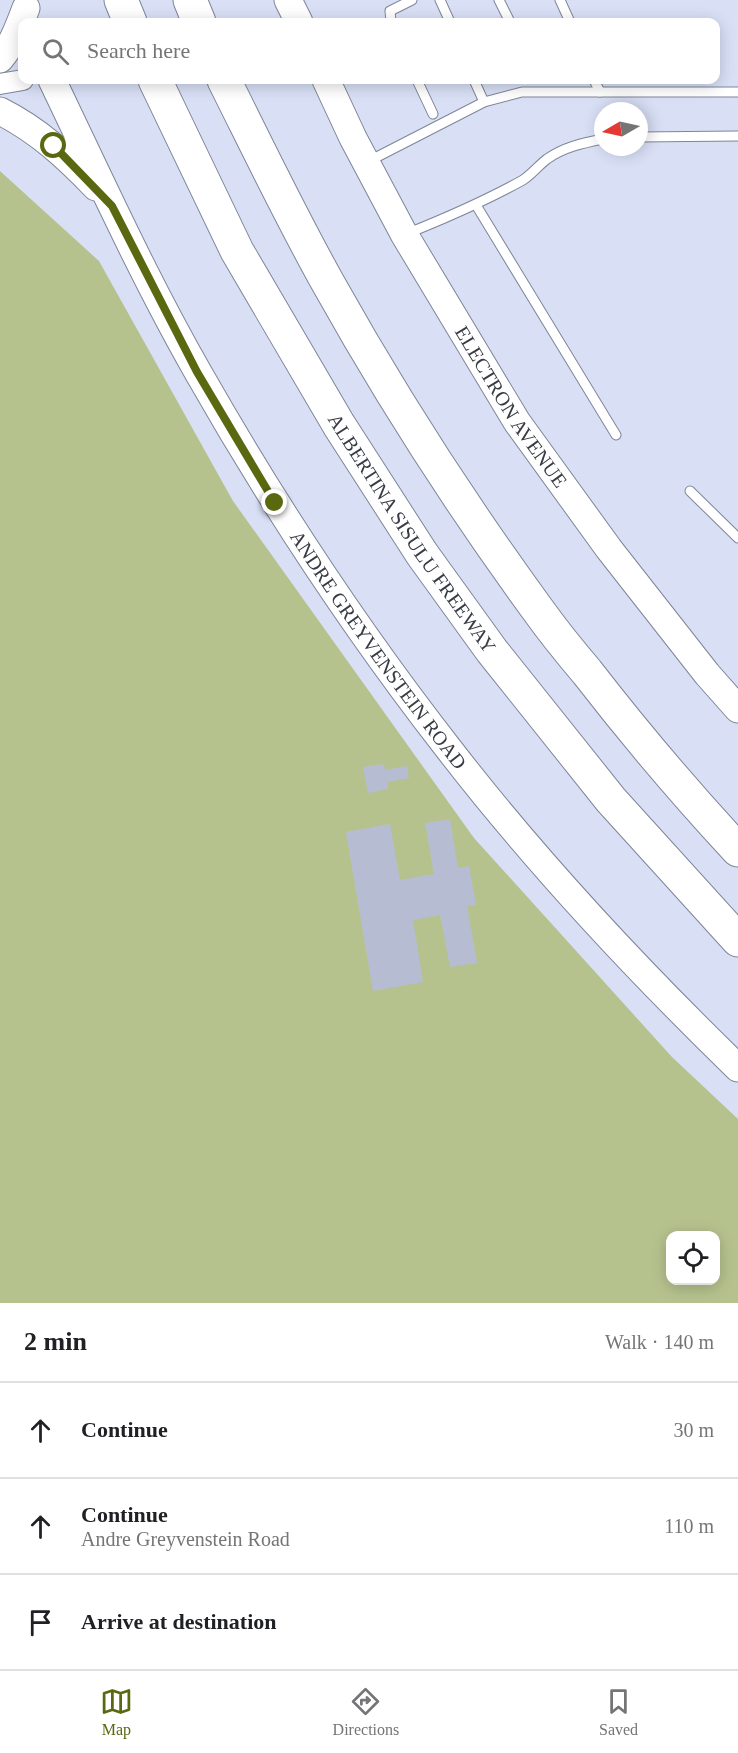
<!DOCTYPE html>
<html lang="en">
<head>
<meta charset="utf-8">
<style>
  :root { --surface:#fff; --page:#f6f6f6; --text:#202124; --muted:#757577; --line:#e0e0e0; --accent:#5a680f }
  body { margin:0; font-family:Georgia,serif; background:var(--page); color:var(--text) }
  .controls { position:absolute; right:18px; bottom:18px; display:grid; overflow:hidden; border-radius:12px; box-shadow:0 3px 15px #0003 }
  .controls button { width:54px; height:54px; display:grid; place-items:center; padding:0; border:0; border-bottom:2px solid var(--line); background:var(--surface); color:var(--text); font:30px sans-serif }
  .compass { position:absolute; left:594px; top:102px; width:54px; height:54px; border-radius:50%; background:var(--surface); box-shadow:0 3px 15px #0003; rotate:261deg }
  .stop { position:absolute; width:18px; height:18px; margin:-14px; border:4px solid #5a680f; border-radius:50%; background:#fff }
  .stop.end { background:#5a680f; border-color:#fff; box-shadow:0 2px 6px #0008 }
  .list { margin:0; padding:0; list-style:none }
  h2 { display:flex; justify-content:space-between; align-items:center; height:78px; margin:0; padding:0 24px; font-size:26px }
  h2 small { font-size:20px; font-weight:400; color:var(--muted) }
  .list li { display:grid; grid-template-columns:39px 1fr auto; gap:18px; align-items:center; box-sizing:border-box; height:96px; padding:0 24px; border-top:2px solid var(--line) }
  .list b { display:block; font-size:22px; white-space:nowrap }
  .list p { margin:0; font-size:20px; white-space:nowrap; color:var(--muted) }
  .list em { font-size:20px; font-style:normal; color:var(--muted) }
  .icon { flex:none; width:33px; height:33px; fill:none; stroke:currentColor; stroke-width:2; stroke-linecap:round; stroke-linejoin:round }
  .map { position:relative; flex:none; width:738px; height:1303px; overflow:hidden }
  .search { position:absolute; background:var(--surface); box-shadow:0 3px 15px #0003; left:18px; right:18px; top:18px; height:66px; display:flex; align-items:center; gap:15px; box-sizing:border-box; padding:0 21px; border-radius:12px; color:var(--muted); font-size:22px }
  .sheet { height:366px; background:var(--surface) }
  nav { display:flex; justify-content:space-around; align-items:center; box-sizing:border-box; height:84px; border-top:2px solid var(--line); background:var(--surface); font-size:16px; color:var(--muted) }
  nav a { display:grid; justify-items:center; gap:3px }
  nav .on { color:var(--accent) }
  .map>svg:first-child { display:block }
</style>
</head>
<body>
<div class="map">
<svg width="738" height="1303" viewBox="0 0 738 1303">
  <rect width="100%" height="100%" fill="#d9e0f6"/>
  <!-- green -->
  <path fill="#b6c28e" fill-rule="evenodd" d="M0,171L99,261L233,501L474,838L672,1057L738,1119V1303H0ZM670,1236H716V1280H670Z"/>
  <!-- building -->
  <g fill="#b6bdd2">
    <polygon points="384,764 385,770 407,766 409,778 387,782 388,789 368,793 363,767"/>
    <polygon points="450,819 458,868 469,866 476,905 467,906 477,963 450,967 440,915 413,920 423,982 373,991 346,832 390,824 400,880 434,874 425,823"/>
  </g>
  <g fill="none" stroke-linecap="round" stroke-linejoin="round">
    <!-- service casing -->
    <g stroke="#7f8598" stroke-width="11">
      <g id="service">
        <polyline points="440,0 450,22"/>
        <polyline points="499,0 510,22"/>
        <polyline points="560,0 570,22"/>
        <polyline points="391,22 390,11 412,0"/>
        <polyline points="417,80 433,114"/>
        <polyline points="474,80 484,102"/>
        <polyline points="594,80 600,92"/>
        <polyline points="639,137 738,136"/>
        <polyline points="369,161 484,102 522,92 738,92"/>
        <polyline points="476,205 616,435"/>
        <path d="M406,234C446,218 485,201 523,180C532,174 539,165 547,159C564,147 583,143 603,139"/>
        <polyline points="690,491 738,538"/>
      </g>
    </g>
    <!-- minor casing -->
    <g stroke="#7f8598" stroke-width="22">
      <polyline id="minor" points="0,84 23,80"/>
    </g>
    <!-- secondary casing -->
    <g stroke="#7f8598" stroke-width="29">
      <g id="secondary">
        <polyline points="288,0 299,22"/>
        <path d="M0,59C13,44 19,26 26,8"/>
        <path id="s1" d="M52,80C99,178 144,278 199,374C273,504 356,630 448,748C536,862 635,968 738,1068"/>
        <path id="s2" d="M326,80L353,138L404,234L517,422L609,549L707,674L738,709"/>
        <path d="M0,111C38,130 67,157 96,187"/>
      </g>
    </g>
    <!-- motorway casing -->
    <g stroke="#7f8598" stroke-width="35">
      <g id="motorway">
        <polyline points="121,0 130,22"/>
        <polyline points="190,0 199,22"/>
        <path id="s3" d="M155,80L237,251L339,425L422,554L492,651L611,800L738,940"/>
        <path d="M224,80C258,148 291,217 328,283C391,396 462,506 538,610C553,631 570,652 587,672C635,734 685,793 738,850"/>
      </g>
    </g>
    <!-- service -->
    <use href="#service" stroke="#fff" stroke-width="9"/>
    <!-- minor -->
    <use href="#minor" stroke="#fff" stroke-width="20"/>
    <!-- secondary -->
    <use href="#secondary" stroke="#fff" stroke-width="27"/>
    <!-- motorway -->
    <use href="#motorway" stroke="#fff" stroke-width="33"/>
  </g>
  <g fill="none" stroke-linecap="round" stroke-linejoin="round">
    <!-- route -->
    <polyline stroke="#5a680f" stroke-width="8" points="54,146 112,206 197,372 275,503"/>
  </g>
  <g text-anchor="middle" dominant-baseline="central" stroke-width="4.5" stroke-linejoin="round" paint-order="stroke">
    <!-- street labels -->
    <g font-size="20" fill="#383b43" stroke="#fff">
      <text stroke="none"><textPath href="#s2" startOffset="376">ELECTRON AVENUE</textPath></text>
      <text stroke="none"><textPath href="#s3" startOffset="522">ALBERTINA SISULU FREEWAY</textPath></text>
      <text stroke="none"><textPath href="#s1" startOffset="658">ANDRE GREYVENSTEIN ROAD</textPath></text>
    </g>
  </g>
</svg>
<div class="controls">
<button><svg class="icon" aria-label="locate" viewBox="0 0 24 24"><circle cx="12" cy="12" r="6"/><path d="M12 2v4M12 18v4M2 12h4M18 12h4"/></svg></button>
</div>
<svg class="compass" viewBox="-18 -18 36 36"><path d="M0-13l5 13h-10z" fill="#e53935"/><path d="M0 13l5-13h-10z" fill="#757577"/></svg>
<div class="stop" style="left:54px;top:146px"></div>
<div class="stop end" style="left:275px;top:503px"></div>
<div class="search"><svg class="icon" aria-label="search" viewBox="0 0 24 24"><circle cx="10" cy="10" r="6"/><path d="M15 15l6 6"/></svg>Search here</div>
</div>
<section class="sheet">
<h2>2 min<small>Walk · 140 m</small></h2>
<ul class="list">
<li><svg class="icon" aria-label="ahead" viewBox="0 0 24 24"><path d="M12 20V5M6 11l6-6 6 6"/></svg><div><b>Continue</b></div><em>30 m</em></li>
<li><svg class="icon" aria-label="ahead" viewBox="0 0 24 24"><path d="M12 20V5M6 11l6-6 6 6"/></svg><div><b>Continue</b><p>Andre Greyvenstein Road</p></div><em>110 m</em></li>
<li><svg class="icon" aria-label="arrive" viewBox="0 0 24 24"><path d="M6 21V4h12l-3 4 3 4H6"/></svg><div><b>Arrive at destination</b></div></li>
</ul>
</section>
<nav>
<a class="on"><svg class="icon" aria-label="map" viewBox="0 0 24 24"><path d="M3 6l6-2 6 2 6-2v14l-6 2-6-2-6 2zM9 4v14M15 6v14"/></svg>Map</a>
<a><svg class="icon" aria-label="directions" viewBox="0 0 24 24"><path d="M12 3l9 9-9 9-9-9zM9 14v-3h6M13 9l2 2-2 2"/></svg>Directions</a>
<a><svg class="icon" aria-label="saved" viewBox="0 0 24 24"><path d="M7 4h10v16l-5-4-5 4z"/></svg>Saved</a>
</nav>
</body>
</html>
